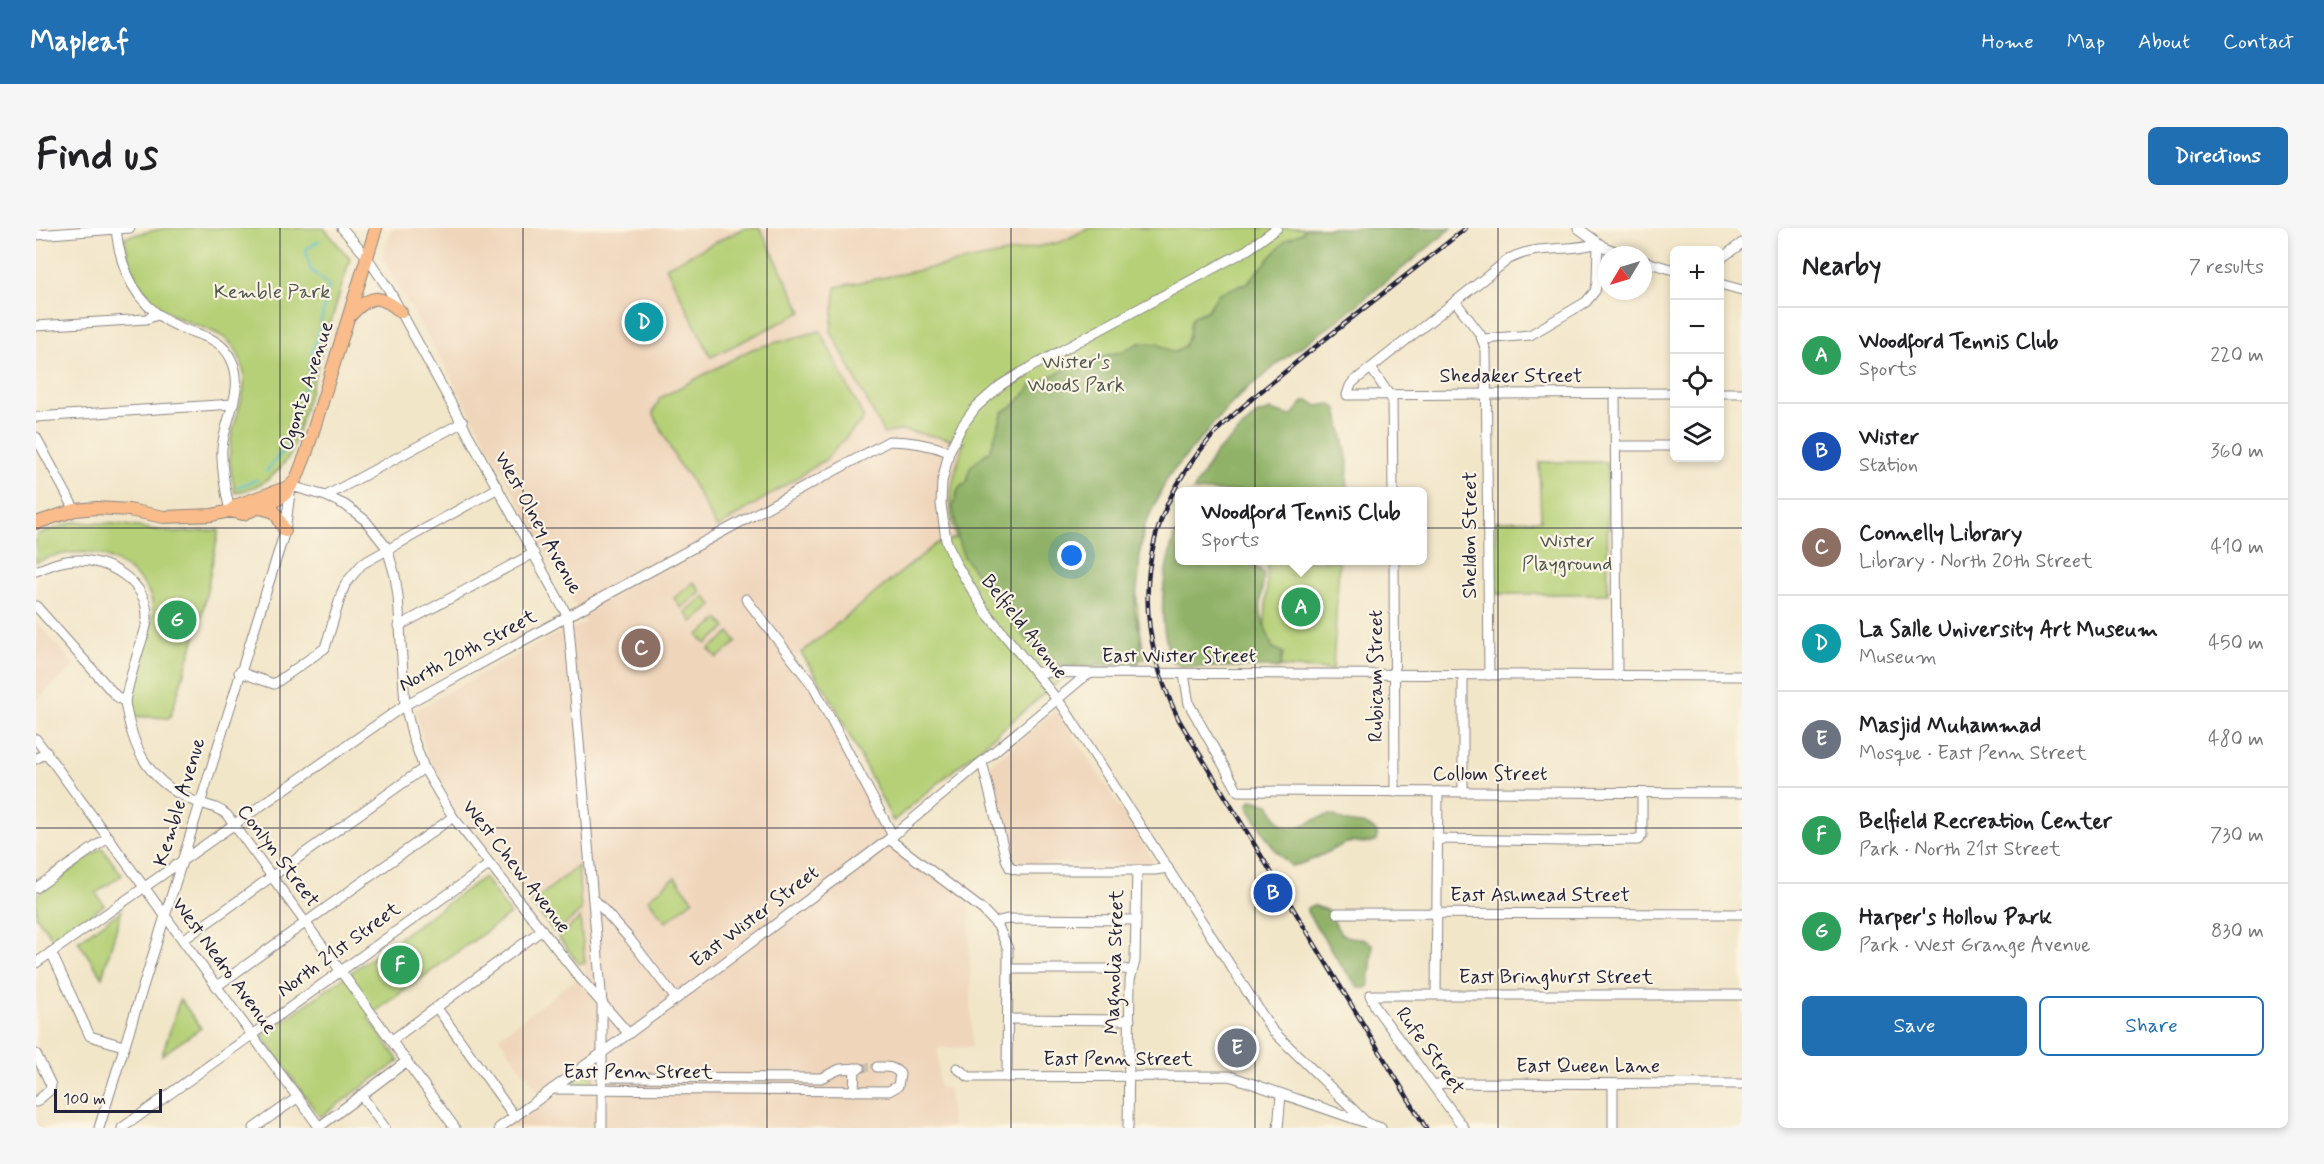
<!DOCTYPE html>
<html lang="en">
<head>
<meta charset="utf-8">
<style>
  :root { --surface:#fff; --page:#f6f6f6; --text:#202124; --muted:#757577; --line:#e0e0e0; --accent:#1f6fb2 }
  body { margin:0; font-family:Mynerve,sans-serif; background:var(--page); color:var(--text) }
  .controls { position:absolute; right:18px; top:18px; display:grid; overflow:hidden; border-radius:9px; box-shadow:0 3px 9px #0003 }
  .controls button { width:54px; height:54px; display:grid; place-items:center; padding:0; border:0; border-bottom:2px solid var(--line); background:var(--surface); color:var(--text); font:30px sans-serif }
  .compass { position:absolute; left:1562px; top:18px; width:54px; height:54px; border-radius:50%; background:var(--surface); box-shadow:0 3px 9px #0003; rotate:232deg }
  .scale { position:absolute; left:18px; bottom:15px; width:108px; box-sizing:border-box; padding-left:6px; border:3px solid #22223b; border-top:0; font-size:16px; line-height:21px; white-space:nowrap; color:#22223b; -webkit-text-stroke:4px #fcf5e5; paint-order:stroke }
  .you { position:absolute; left:1036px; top:328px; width:21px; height:21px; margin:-15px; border:4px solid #fff; border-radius:50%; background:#1a73e8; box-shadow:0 0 0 9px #1a73e833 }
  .badge { display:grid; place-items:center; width:39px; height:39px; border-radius:50%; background:var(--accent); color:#fff; font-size:20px; font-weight:700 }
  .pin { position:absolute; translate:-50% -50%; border:3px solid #fff; box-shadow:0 2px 6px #0006 }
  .popup { position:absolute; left:1139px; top:259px; width:252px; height:78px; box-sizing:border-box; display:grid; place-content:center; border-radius:9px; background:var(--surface); filter:drop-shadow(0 2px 4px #0005); font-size:20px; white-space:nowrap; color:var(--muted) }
  .popup b { font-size:22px; color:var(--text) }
  .popup::after { content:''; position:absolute; left:50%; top:100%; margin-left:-12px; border:12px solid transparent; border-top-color:var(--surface) }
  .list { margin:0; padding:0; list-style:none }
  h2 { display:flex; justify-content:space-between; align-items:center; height:78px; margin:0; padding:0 24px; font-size:26px }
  h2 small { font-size:20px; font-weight:400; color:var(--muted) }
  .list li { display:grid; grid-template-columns:39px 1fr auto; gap:18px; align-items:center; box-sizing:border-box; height:96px; padding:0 24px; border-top:2px solid var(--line) }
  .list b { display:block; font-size:22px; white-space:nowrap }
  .list p { margin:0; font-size:20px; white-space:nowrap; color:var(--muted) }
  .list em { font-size:20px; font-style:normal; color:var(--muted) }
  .actions { display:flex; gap:12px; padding:18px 24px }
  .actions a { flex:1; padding:14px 0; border:2px solid var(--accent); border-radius:9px; text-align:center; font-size:21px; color:var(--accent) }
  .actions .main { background:var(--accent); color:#fff }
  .icon { flex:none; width:33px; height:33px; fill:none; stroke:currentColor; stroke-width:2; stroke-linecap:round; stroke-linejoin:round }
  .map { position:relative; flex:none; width:1706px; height:900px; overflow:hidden; border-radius:9px }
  header { display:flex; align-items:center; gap:36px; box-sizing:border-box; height:84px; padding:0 30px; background:var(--accent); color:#fff }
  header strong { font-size:28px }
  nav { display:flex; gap:33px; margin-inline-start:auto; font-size:21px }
  .intro { display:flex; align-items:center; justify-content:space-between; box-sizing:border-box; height:144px; padding:0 36px }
  h1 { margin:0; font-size:42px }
  .button { padding:15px 27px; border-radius:9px; background:var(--accent); color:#fff; font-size:21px; font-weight:700 }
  main { display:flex; gap:36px; padding:0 36px }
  aside { flex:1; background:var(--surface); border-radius:9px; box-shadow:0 3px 9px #0003 }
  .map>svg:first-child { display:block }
</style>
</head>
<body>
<header>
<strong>Mapleaf</strong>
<nav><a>Home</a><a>Map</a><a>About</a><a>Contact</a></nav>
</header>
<div class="intro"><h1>Find us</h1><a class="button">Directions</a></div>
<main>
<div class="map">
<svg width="1706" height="900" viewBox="0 0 1706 900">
  <rect width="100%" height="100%" fill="#fcf5e5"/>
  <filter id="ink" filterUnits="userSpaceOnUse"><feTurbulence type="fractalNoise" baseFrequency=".0167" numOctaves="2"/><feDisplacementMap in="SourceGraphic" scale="12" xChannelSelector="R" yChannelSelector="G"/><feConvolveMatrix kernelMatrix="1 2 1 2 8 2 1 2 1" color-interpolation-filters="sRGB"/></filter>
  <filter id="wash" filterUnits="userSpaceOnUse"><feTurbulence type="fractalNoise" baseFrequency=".008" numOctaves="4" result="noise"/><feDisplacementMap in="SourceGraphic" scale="24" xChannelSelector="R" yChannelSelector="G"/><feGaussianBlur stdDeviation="1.35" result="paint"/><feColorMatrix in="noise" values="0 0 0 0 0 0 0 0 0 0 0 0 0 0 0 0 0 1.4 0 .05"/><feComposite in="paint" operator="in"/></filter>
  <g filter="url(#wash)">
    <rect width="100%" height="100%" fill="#f2e6c9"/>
    <!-- built -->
    <g fill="#efd6bb">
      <polygon points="356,0 1052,0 1020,15 800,59 795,103 848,205 867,202 928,214 915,253 915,282 920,310 900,316 757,432 775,455 853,611 933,671 936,819 902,820 903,859 913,861 916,900 462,900 505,869 463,809 550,743 421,583 394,535 379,482 518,407 549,395 409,138 346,31"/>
      <polygon points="0,393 39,438 0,472"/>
      <polygon points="1021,481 1119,635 979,635 954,537"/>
    </g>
    <!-- green -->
    <g fill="#b5d077" stroke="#6c7959" stroke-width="1.5">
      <path d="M129,0H288L314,31L255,226C238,250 227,258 199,265C197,252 193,238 194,224C194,190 220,160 202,126C192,105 169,101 149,93C109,77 96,49 88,9Z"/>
      <polygon points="708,0 724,0 766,84 675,129 630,39"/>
      <path d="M1053,0H1413L1222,150L1142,229L1110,289L1105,319L1100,355L1102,388L1109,431L1045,435L857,593L793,467L765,425L900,316L920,310C909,274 917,248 928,214L867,202L848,206L795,103L800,59L1025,14Z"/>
      <polygon points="784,103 828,190 789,232 681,300 652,247 643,237 617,185 624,170 716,121"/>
      <polygon points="1503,234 1571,234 1572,366 1460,366 1459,293 1505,292"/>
      <path d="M38,294L82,296L139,305L183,302L166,387L134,490L95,488C96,478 94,466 97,455C110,401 143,368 77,332C55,319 22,325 0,334V307Z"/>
      <polygon points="1232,333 1303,333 1297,442 1227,438"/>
      <polygon points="658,354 665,364 645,380 638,370"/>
      <polygon points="669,368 677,378 656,394 649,384"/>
      <polygon points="683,391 690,400 670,416 662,407"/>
      <polygon points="694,405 701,414 681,430 673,421"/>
      <polygon points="66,620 86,647 60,665 68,677 18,712 0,688 0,667"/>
      <polygon points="542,638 545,683 519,705 495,675"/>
      <polygon points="448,649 474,686 332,789 363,833 284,889 226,808"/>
      <polygon points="639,649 657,672 630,694 612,671"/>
      <polygon points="86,682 66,749 42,713"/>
      <polygon points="544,690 549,735 543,736 522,709"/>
      <polygon points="144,771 165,800 126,827"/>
      <polygon points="547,844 558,848 556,857 528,857"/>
    </g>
    <!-- forest -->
    <g fill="#90b268" stroke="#596a52" stroke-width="1.5">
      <polygon points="1269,0 1416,0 1300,94 1242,135 1227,149 1204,165 1132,249 1107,301 1104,320 1103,347 1098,381 1105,410 1104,430 1102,436 1049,439 1026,437 1011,433 1006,429 976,394 928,329 923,316 917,279 922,261 931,254 934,239 954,222 967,184 981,175 996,157 1045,134 1087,123 1103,115 1122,116 1136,124 1140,124 1148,118 1153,108 1155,91 1158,88 1171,83 1183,65 1211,55 1250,12 1267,4"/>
      <polygon points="1268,173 1274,173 1281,178 1294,176 1301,181 1312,234 1311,263 1157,263 1179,226 1220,187 1234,182 1255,188"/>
      <path d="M1143,295L1144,332C1169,332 1210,324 1228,346C1227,359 1223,373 1225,386C1227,398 1234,408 1236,419L1247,425L1244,440L1240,441L1232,439H1145L1133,431C1132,418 1128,406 1127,393C1125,358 1131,327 1143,295Z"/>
      <path d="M1215,572L1233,576C1238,583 1240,594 1249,598C1264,604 1279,588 1294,587C1301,587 1305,593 1311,594C1323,597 1332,593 1341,605V613C1331,618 1318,611 1308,616C1290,624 1275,635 1255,638L1238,621L1213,582L1212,576Z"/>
      <path d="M1277,677L1293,683C1298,691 1299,699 1305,705C1313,713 1324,706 1337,717L1333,758L1330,760H1323L1305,737L1271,684V680Z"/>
    </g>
    <!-- water -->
    <polygon fill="#57bed4" stroke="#3c7088" stroke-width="1.5" points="368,722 382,742 368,753 361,743 362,734 359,729"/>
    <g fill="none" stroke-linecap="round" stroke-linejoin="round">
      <!-- stream -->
      <g stroke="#57bed4" stroke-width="2">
        <polyline points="230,244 251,218 255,198 271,153 275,128 282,106 293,58 274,41 270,21 283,13"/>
        <polyline points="201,259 221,252"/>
      </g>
    </g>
  </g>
  <g filter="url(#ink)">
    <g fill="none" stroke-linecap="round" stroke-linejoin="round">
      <!-- minor-tunnel -->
      <polyline stroke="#c8bfad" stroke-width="9" stroke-dasharray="9 4.5" stroke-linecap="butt" points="824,840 841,839"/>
      <!-- minor casing -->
      <g stroke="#8a8482" stroke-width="11">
        <g id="minor">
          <path d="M80,0C84,43 101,80 143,99C162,107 185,109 195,131C210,161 189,189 186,220C185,242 189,262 194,283"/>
          <polyline points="306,0 331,29 353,62 532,389 566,775 566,900"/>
          <polyline points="1241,0 1211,22 986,144 965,157 940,179 926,198 913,224 906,254 905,276 910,312 919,334 949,383 1028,480 1236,802 1336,900"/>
          <polyline points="1542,0 1568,19 1589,27"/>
          <polyline points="0,7 94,0"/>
          <path d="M1562,15C1532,25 1504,15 1473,31L1317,154L1314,158L1311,167L1638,165"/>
          <polyline points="1684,31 1706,15"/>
          <polyline points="1607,33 1638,42"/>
          <polyline points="1684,56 1706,62"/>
          <polyline points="1419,73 1444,106 1450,122 1453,447"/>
          <polyline points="0,98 110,91 121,87"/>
          <polyline points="1448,111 1494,107 1550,74 1559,63 1561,55 1562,15"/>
          <polyline points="1335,140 1356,171 1357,264"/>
          <polyline points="1579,165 1581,448"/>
          <polyline points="1684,165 1706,165"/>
          <polyline points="0,189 197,176"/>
          <polyline points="0,209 39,282"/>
          <polyline points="1580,218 1638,218"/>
          <polyline points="290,268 427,194"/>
          <polyline points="1358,332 1359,564"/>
          <path d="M0,343C13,338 26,332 40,332C72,331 112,354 111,390C111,400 106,411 103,421C98,438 92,456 89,474"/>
          <polyline points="710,371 777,458 857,608"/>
          <path d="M0,378L80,468L89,474C96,518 110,551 153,571C166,577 180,577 191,587L419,900"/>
          <polyline points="363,398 498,325"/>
          <polyline points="203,444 238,456 289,420 306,364 310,355 326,336 462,260"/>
          <polyline points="999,444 1053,445"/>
          <polyline points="1148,446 1153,476 1202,563 1706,565"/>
          <polyline points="1427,447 1427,564"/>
          <polyline points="0,511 284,900"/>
          <polyline points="0,531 11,524"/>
          <polyline points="946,534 970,631 974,640 981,642 1119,642 1132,640"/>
          <polyline points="853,611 947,682 962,698 972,721 971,849"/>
          <polyline points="1401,611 1530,613 1602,612 1606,607 1606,565"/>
          <polyline points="0,660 73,609"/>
          <polyline points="557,670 593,710 640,771"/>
          <polyline points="1301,685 1706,686"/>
          <polyline points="959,694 971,691 1100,692"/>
          <polyline points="147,712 388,540"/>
          <polyline points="15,724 54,808 87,818"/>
          <path d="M0,735L369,477L853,213C874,213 893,216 913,224"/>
          <polyline points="973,741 1088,741 1096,743"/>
          <polyline points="181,758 417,589"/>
          <polyline points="1400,766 1402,564"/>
          <polyline points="401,780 478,888"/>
          <polyline points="972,791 1094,792"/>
          <polyline points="356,812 506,702"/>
          <polyline points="0,826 15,857 14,862 0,874"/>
          <polyline points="921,840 933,849 1194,848 1345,900"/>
          <polyline points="566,849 785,850 804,841 824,840"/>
          <polyline points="1398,858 1408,855 1706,856"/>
          <path d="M516,861L853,863L862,858L864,846C858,838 850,839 841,839"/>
          <polyline points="818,863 819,840"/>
          <polyline points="325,867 349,900"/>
          <polyline points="283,899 371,833"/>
          <polyline points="63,900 249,303 255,258 290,268 309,277 329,292 351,320 359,348 362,368 369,477 377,510 388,540 417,589 543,749 593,806"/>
          <polyline points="86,900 454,636"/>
          <polyline points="218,900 261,870"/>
          <polyline points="463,900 640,771 853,611 1048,449 1056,445 1706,448"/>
          <polyline points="1092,900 1094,752 1099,733 1101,642"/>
          <polyline points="1242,900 1245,867"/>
          <polyline points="1428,900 1340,780 1334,767 1706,767"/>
          <polyline points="1577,900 1577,856"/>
        </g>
      </g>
      <!-- major casing -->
      <g stroke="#8a8482" stroke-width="14">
        <g id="major">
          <path d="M315,87C334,66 344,66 365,84"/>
          <polyline points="224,280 239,284 249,303"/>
          <polyline points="194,283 201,277 255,258"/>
          <polyline points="0,295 39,282 61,280 93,282 128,289 176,287 194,283 207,286 241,272 249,266 261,249 270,226 340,0"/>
        </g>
      </g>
      <!-- minor -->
      <use href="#minor" stroke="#fff" stroke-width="9"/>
      <!-- major -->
      <use href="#major" stroke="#f9bc8a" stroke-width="12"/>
      <!-- rail casing -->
      <g stroke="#22223b" stroke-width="4.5">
        <path id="rail" d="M1390,900L1143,492C1093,390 1101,291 1179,205C1204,178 1234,157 1262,133C1317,88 1374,45 1430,0"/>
      </g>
      <!-- rail -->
      <use href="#rail" stroke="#fcf5e5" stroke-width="2" stroke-dasharray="7" stroke-linecap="butt"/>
    </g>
  </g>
  <!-- grid -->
  <path fill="none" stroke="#22223b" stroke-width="1.5" stroke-opacity="0.55" d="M244,0V900M487,0V900M731,0V900M975,0V900M1219,0V900M1462,0V900M0,300H1706M0,600H1706"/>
  <g text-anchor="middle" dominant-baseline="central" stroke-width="4.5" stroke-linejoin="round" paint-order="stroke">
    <!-- park labels -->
    <g font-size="20" fill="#4e564d" stroke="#fcf5e5">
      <text x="236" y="64">Kemble Park</text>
      <text x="1040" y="134">Wister's<tspan x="1040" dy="23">Woods Park</tspan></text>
      <text x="1531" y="313">Wister<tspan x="1531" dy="23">Playground</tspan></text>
    </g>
    <!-- street labels -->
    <g font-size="20" fill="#22223b" stroke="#fcf5e5">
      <text x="1475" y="148">Shedaker Street</text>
      <text transform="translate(271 158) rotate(-72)">Ogontz Avenue</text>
      <text transform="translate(502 295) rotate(61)">West Olney Avenue</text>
      <text transform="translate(1434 307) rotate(-90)">Sheldon Street</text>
      <text transform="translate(988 399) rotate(52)">Belfield Avenue</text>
      <text transform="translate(432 423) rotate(-28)">North 20th Street</text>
      <text x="1143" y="428">East Wister Street</text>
      <text transform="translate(1340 448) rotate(-90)">Rubicam Street</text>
      <text x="1454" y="546">Collom Street</text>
      <text transform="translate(144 574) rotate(-73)">Kemble Avenue</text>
      <text transform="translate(242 628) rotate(53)">Conlyn Street</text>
      <text transform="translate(480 639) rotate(52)">West Chew Avenue</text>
      <text x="1504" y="667">East Ashmead Street</text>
      <text transform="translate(719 689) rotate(-37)">East Wister Street</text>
      <text transform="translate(303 722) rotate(-36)">North 21st Street</text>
      <text transform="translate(1079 734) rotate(-88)">Magnolia Street</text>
      <text transform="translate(188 738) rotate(54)">West Nedro Avenue</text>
      <text x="1520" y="749">East Bringhurst Street</text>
      <text transform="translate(1394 823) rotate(54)">Rufe Street</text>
      <text x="1082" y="831">East Penn Street</text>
      <text x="1552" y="838">East Queen Lane</text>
      <text x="602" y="844">East Penn Street</text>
    </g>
  </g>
</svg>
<div class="controls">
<button>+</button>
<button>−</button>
<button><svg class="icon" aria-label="locate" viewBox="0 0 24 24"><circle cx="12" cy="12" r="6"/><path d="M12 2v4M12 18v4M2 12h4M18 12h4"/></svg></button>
<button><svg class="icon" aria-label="layers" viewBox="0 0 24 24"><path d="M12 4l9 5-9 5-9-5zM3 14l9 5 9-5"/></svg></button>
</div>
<svg class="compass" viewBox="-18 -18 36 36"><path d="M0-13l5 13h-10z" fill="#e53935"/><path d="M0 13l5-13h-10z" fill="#757577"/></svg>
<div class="scale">100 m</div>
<div class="you"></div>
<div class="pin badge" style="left:1265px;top:379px;background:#2e9e5b">A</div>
<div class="popup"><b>Woodford Tennis Club</b>Sports</div>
<div class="pin badge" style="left:1237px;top:665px;background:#1a4fb4">B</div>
<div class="pin badge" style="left:605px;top:420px;background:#8d6e63">C</div>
<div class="pin badge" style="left:608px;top:94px;background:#0f9aa8">D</div>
<div class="pin badge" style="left:1201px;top:820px;background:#6b7280">E</div>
<div class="pin badge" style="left:364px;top:737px;background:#2e9e5b">F</div>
<div class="pin badge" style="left:141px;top:392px;background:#2e9e5b">G</div>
</div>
<aside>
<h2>Nearby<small>7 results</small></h2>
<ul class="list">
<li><span class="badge" style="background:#2e9e5b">A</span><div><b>Woodford Tennis Club</b><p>Sports</p></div><em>220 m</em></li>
<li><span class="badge" style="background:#1a4fb4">B</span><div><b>Wister</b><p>Station</p></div><em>360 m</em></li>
<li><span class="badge" style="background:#8d6e63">C</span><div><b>Connelly Library</b><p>Library · North 20th Street</p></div><em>410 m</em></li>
<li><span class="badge" style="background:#0f9aa8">D</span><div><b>La Salle University Art Museum</b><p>Museum</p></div><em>450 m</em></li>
<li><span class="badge" style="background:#6b7280">E</span><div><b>Masjid Muhammad</b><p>Mosque · East Penn Street</p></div><em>480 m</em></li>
<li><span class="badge" style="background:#2e9e5b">F</span><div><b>Belfield Recreation Center</b><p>Park · North 21st Street</p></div><em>730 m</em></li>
<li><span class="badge" style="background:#2e9e5b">G</span><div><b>Harper's Hollow Park</b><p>Park · West Grange Avenue</p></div><em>830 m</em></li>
</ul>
<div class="actions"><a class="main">Save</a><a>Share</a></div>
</aside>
</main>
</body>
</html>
